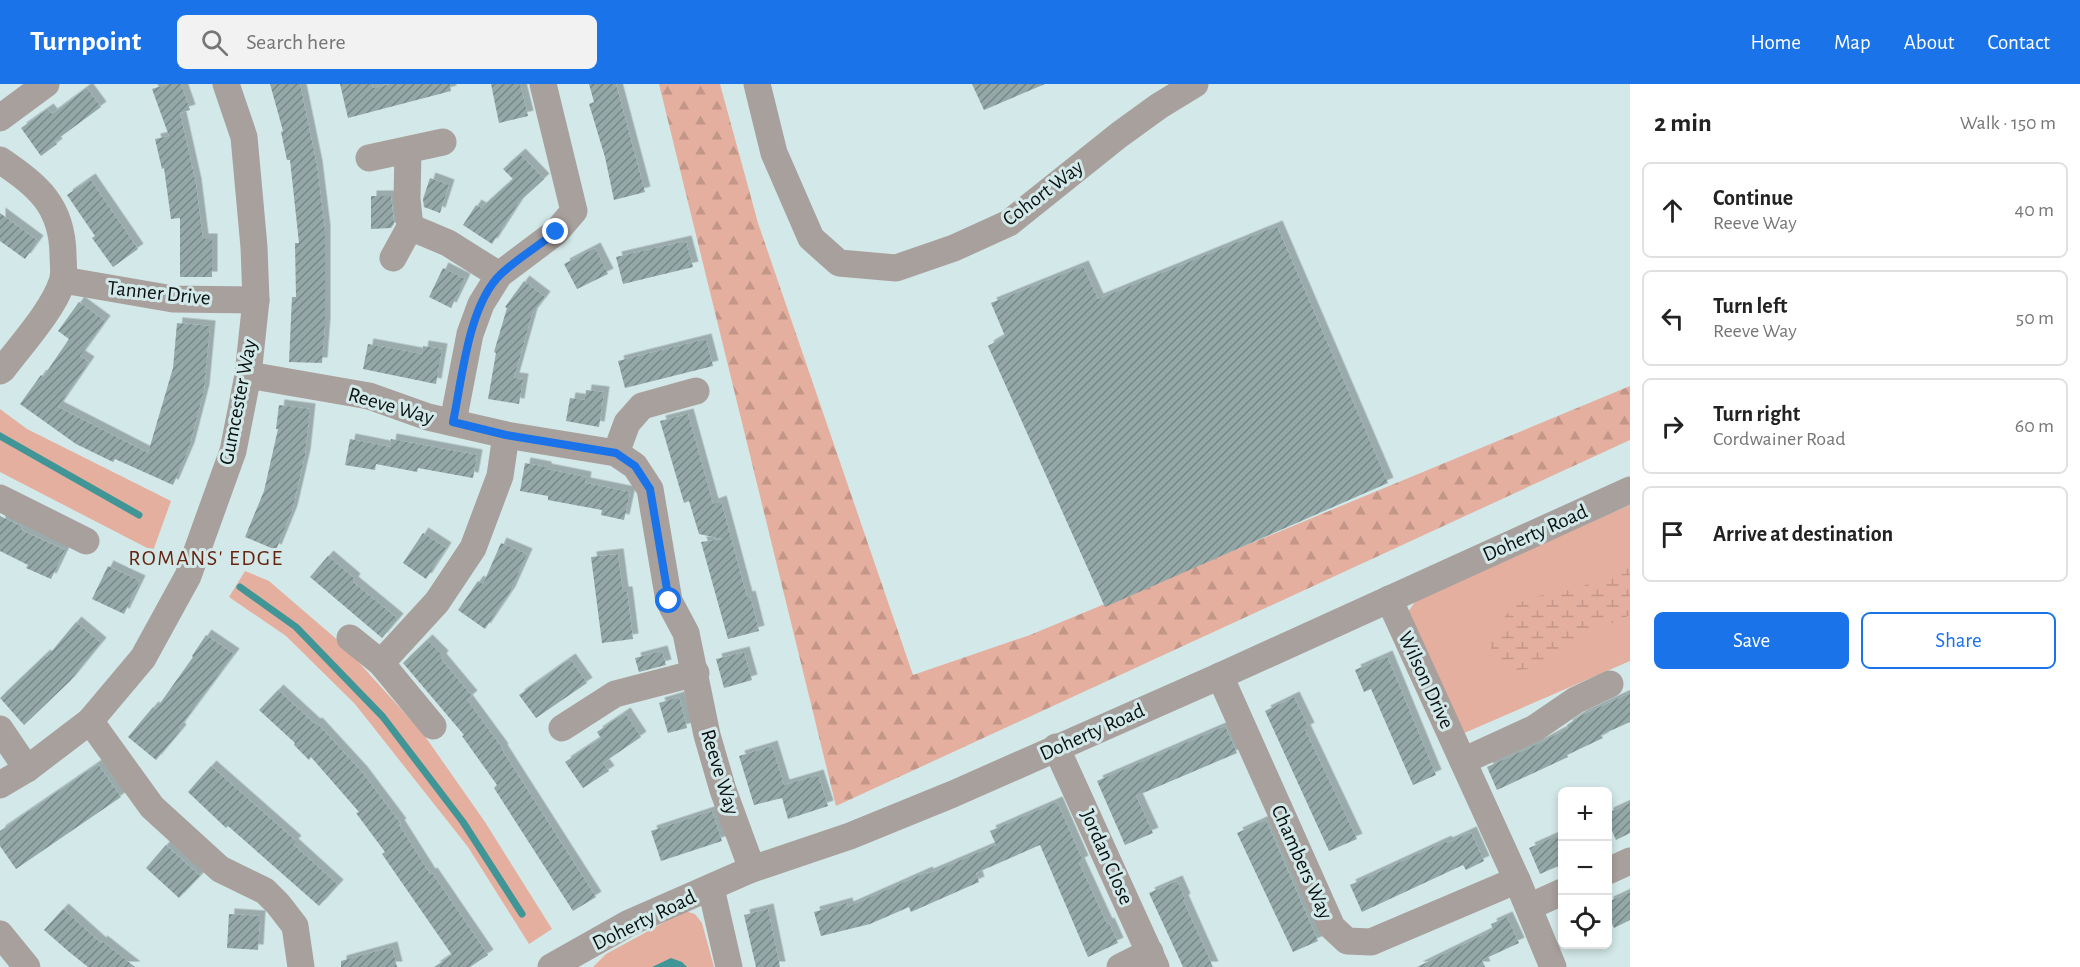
<!DOCTYPE html>
<html lang="en">
<head>
<meta charset="utf-8">
<style>
  :root { --surface:#fff; --page:#f2f2f2; --text:#222; --muted:#767676; --line:#e0e0e0; --accent:#1a73e8 }
  body { margin:0; font-family:"Alegreya Sans",sans-serif; background:var(--page); color:var(--text) }
  .controls { position:absolute; right:18px; bottom:18px; display:grid; overflow:hidden; border-radius:9px; box-shadow:0 3px 9px #0003 }
  .controls button { width:54px; height:54px; display:grid; place-items:center; padding:0; border:0; border-bottom:2px solid var(--line); background:var(--surface); color:var(--text); font:30px sans-serif }
  .stop { position:absolute; width:18px; height:18px; margin:-14px; border:4px solid #1a73e8; border-radius:50%; background:#fff }
  .stop.end { background:#1a73e8; border-color:#fff; box-shadow:0 2px 6px #0008 }
  .list { margin:0; padding:0; list-style:none }
  h2 { display:flex; justify-content:space-between; align-items:center; height:78px; margin:0; padding:0 24px; font-size:26px }
  h2 small { font-size:20px; font-weight:400; color:var(--muted) }
  .list li { display:grid; grid-template-columns:39px 1fr auto; gap:18px; align-items:center; box-sizing:border-box; height:96px; margin:0 12px 12px; padding:0 12px; border:2px solid var(--line); border-radius:9px }
  .list b { display:block; font-size:22px; white-space:nowrap }
  .list p { margin:0; font-size:20px; white-space:nowrap; color:var(--muted) }
  .list em { font-size:20px; font-style:normal; color:var(--muted) }
  .actions { display:flex; gap:12px; padding:18px 24px }
  .actions a { flex:1; padding:14px 0; border:2px solid var(--accent); border-radius:9px; text-align:center; font-size:21px; color:var(--accent) }
  .actions .main { background:var(--accent); color:#fff }
  .icon { flex:none; width:33px; height:33px; fill:none; stroke:currentColor; stroke-width:2; stroke-linecap:round; stroke-linejoin:round }
  .map { position:relative; flex:none; width:1630px; height:883px; overflow:hidden }
  header { display:flex; align-items:center; gap:36px; box-sizing:border-box; height:84px; padding:0 30px; background:var(--accent); color:#fff }
  header strong { font-size:28px }
  nav { display:flex; gap:33px; margin-inline-start:auto; font-size:21px }
  .search { width:420px; height:54px; background:var(--page); display:flex; align-items:center; gap:15px; box-sizing:border-box; padding:0 21px; border-radius:9px; color:var(--muted); font-size:22px }
  main { display:flex }
  aside { flex:1; background:var(--surface) }
  .map>svg:first-child { display:block }
</style>
</head>
<body>
<header>
<strong>Turnpoint</strong>
<div class="search"><svg class="icon" aria-label="search" viewBox="0 0 24 24"><circle cx="10" cy="10" r="6"/><path d="M15 15l6 6"/></svg>Search here</div>
<nav><a>Home</a><a>Map</a><a>About</a><a>Contact</a></nav>
</header>
<main>
<div class="map">
<svg width="1630" height="883" viewBox="0 0 1630 883">
  <defs>
    <pattern id="forest-firs" width="22" height="20" patternUnits="userSpaceOnUse" patternTransform="scale(1.5)"><rect width="22" height="20" fill="#e5af9f"/><path d="M5 1l3.5 6h-7zM16 11l3.5 6h-7z" fill="#c39688"/></pattern>
    <pattern id="wetland-marsh" width="20" height="14" patternUnits="userSpaceOnUse" patternTransform="scale(1.5)"><rect width="20" height="14" fill="#e5af9f"/><path d="M1 5h8M5 5V1M11 12h8M15 12V8" fill="none" stroke="#c39688"/></pattern>
    <pattern id="water-ripples" width="26" height="14" patternUnits="userSpaceOnUse" patternTransform="scale(1.5)"><rect width="26" height="14" fill="#409697"/><path d="M2 4q2-2 4 0t4 0M15 11q2-2 4 0t4 0" fill="none" stroke="#34797a"/></pattern>
    <pattern id="building-hatch" width="6" height="6" patternUnits="userSpaceOnUse" patternTransform="scale(1.5)"><rect width="6" height="6" fill="#94a8a8"/><path d="M-1 1l2-2M0 6l6-6M5 7l2-2" fill="none" stroke="#778787"/></pattern>
    <filter id="shadow"><feDropShadow dx="5.5" dy="-5.5" stdDeviation="0" flood-color="#0004"/></filter>
  </defs>
  <rect width="100%" height="100%" fill="#d3e8e8"/>
  <!-- grass -->
  <g fill="#e5af9f">
    <polygon points="0,325 27,345 171,417 153,467 0,388"/>
    <polygon points="1630,421 1630,577 1462,650 1408,528 1417,515"/>
    <polygon points="245,487 269,497 341,559 422,648 485,738 552,845 529,860 468,763 355,620 286,552 229,513"/>
    <polygon points="685,827 695,830 702,839 714,883 593,883 606,870"/>
  </g>
  <!-- forest -->
  <polygon fill="url(#forest-firs)" points="659,0 720,0 758,139 913,591 1030,551 1630,302 1630,356 836,722"/>
  <!-- wetland -->
  <path fill="url(#wetland-marsh)" d="M1630,480V531L1586,551L1562,571L1542,584L1517,586L1495,577L1490,560C1495,551 1499,539 1506,531C1522,511 1547,511 1570,506C1591,500 1611,492 1630,480Z"/>
  <!-- water -->
  <polygon fill="url(#water-ripples)" points="671,874 682,878 687,883 652,883"/>
  <g fill="none" stroke-linecap="round" stroke-linejoin="round">
    <!-- stream -->
    <g stroke="#409697" stroke-width="7">
      <polyline points="0,352 139,431"/>
      <polyline points="240,503 296,543 383,633 463,738 522,830"/>
    </g>
  </g>
  <!-- building -->
  <g fill="url(#building-hatch)" filter="url(#shadow)">
    <polygon points="168,0 181,0 190,26 180,29 196,100 203,155 212,155 212,193 180,193 180,134 171,135 164,84 162,85 155,55 169,52 152,5"/>
    <polygon points="270,0 300,0 317,82 325,147 325,239 322,279 289,278 292,213 296,213 295,159 299,159 290,76 287,76 281,48 283,47"/>
    <polygon points="340,0 372,0 373,4 391,0 450,0 451,7 348,34"/>
    <polygon points="491,0 520,0 528,32 499,39"/>
    <polygon points="589,0 616,0 645,108 614,116 605,73 589,20 594,18"/>
    <polygon points="972,0 1045,0 984,26"/>
    <polygon points="87,4 101,23 55,57 57,60 41,72 21,44 48,25 52,30"/>
    <polygon points="520,70 544,95 519,118 492,160 463,141 476,121 481,124 513,95 503,85"/>
    <polygon points="430,94 449,101 440,129 424,123 423,115"/>
    <polygon points="90,95 138,165 113,183 92,154 95,152 67,111"/>
    <polygon points="371,112 391,112 394,140 391,144 371,145"/>
    <polygon points="0,129 38,157 25,175 0,157"/>
    <polygon points="1277,142 1388,399 1105,523 988,262 1005,252 991,219 1083,182 1098,215"/>
    <polygon points="686,157 693,183 623,200 616,173"/>
    <polygon points="595,164 608,190 577,205 564,180"/>
    <polygon points="443,184 465,195 451,224 429,213"/>
    <polygon points="524,197 545,213 532,230 514,294 523,295 519,320 488,315 496,269 494,268 507,224 505,223"/>
    <polygon points="79,218 105,237 80,272 89,278 58,323 148,369 173,284 177,239 210,242 204,306 189,364 173,401 115,375 113,378 76,360 20,320 41,291 43,293 69,255 58,247"/>
    <polygon points="706,255 713,282 625,304 618,277"/>
    <polygon points="368,260 422,270 423,262 442,265 436,300 363,285"/>
    <polygon points="586,306 604,308 599,343 566,337 570,314 585,316"/>
    <polygon points="279,321 310,325 305,371 292,427 276,466 245,453 264,407 278,345 276,345"/>
    <polygon points="688,330 713,420 721,417 747,513 750,512 759,547 728,555 701,458 723,455 699,450 689,417 684,419 660,337"/>
    <polygon points="350,355 390,363 391,355 477,371 473,394 418,384 417,388 376,380 375,386 345,381"/>
    <polygon points="525,379 546,383 546,385 586,393 585,399 630,408 624,436 601,431 602,426 548,416 548,412 520,407"/>
    <polygon points="0,432 23,443 21,446 65,466 51,495 26,484 28,481 0,467"/>
    <polygon points="423,449 446,464 426,495 403,479"/>
    <polygon points="501,459 527,470 510,508 485,545 458,526 478,497 483,500"/>
    <polygon points="618,470 623,508 627,508 633,555 602,559 591,473"/>
    <polygon points="328,472 355,495 353,498 398,535 382,554 310,493"/>
    <polygon points="108,482 140,497 124,530 92,515"/>
    <polygon points="76,538 101,559 70,597 24,641 0,614 45,571 47,573"/>
    <polygon points="206,551 234,570 179,644 181,646 156,676 128,653 153,623 156,625 193,573 192,572"/>
    <polygon points="427,556 443,572 441,575 472,612 467,616 503,665 502,666 596,813 573,827 494,704 497,701 462,652 464,651 403,579"/>
    <polygon points="662,567 666,581 639,588 635,574"/>
    <polygon points="744,568 752,596 724,604 716,575"/>
    <polygon points="1387,572 1436,691 1413,701 1371,605 1364,608 1355,586"/>
    <polygon points="570,575 587,599 536,634 519,611"/>
    <polygon points="278,606 315,640 317,639 362,688 401,740 399,741 430,790 432,789 488,871 470,883 434,883 452,871 382,770 385,768 356,729 359,728 311,673 309,676 294,661 295,659 259,626"/>
    <polygon points="1630,609 1630,638 1601,651 1603,654 1567,671 1568,673 1497,706 1487,683 1542,658 1568,644 1567,641 1582,631"/>
    <polygon points="679,613 687,644 668,649 659,619"/>
    <polygon points="1294,613 1309,644 1305,646 1357,755 1329,767 1265,627"/>
    <polygon points="625,629 641,653 603,679 609,687 583,704 565,678 601,654 597,648"/>
    <polygon points="1225,642 1237,669 1136,712 1153,749 1125,761 1097,697"/>
    <polygon points="772,662 784,701 818,691 828,722 788,735 782,714 754,721 739,672"/>
    <polygon points="98,680 121,713 16,785 0,762 0,747"/>
    <polygon points="211,682 296,757 293,760 338,801 319,822 228,742 226,744 188,708"/>
    <polygon points="1057,718 1083,777 1079,779 1107,840 1109,839 1118,859 1088,873 1040,761 976,789 979,798 911,828 909,823 870,840 821,852 814,828 847,819 848,823 927,788 928,790 996,761 990,747"/>
    <polygon points="1630,719 1630,749 1616,756 1608,738 1608,729"/>
    <polygon points="712,727 722,757 661,777 651,747"/>
    <polygon points="1266,736 1318,857 1293,868 1237,749"/>
    <polygon points="1471,748 1484,777 1466,786 1463,781 1362,828 1350,801 1446,757 1447,759"/>
    <polygon points="1563,749 1563,780 1540,790 1529,764"/>
    <polygon points="166,761 200,792 179,814 146,784"/>
    <polygon points="1177,797 1185,815 1183,816 1213,883 1183,883 1149,809"/>
    <polygon points="1630,808 1630,836 1614,844 1608,831 1608,818"/>
    <polygon points="63,825 101,859 102,857 135,883 88,883 68,867 44,846"/>
    <polygon points="768,825 780,883 756,883 744,831"/>
    <polygon points="229,830 260,832 258,866 227,864"/>
    <polygon points="1507,833 1519,859 1482,876 1485,883 1417,883 1493,846 1491,840"/>
    <polygon points="392,863 397,883 341,883 341,877"/>
  </g>
  <g fill="none" stroke-linecap="round" stroke-linejoin="round">
    <!-- minor -->
    <g stroke="#a8a09d" stroke-width="27">
      <polyline points="757,0 774,69 811,154 839,179 896,184 954,164 1009,139 1119,51 1159,22 1195,0"/>
      <polyline points="0,34 46,0"/>
      <polyline points="369,74 443,58"/>
      <path d="M0,76C38,102 62,121 63,170C63,179 65,190 62,198C53,226 21,261 3,285L0,287"/>
      <polyline points="410,143 448,159 499,191"/>
      <polyline points="393,174 410,143 407,115 408,66"/>
      <polyline points="63,196 173,215 256,216"/>
      <polyline points="248,291 369,312 428,333 506,351 616,369 635,382 650,405 669,517 686,549 707,651 723,706 752,785"/>
      <polyline points="453,338 470,250 481,220 499,191 556,148 574,127 543,0"/>
      <polyline points="616,369 627,339 642,322 696,307"/>
      <polyline points="0,414 86,457"/>
      <polyline points="1389,515 1517,796 1553,883"/>
      <polyline points="350,554 381,579 433,642"/>
      <polyline points="381,579 437,518 473,464 500,392 506,351"/>
      <polyline points="1220,592 1332,843 1347,857 1371,858 1517,796"/>
      <polyline points="90,637 152,723 220,785 265,807 278,820 295,842 301,883"/>
      <polyline points="562,644 615,610 696,589"/>
      <polyline points="0,645 27,685"/>
      <polyline points="1056,663 1156,883"/>
      <polyline points="1463,677 1535,644 1576,616 1610,600"/>
      <polyline points="0,701 27,685 90,637 143,574 188,492 233,367 248,291 256,216 254,163 244,53 226,0"/>
      <polyline points="1608,787 1630,777"/>
      <polyline points="711,804 729,883"/>
      <polyline points="1529,823 1562,808"/>
      <polyline points="0,850 27,883"/>
      <polyline points="551,883 629,839 752,785 850,752 953,710 1220,592 1630,406"/>
      <polyline points="1120,883 1150,868"/>
    </g>
  </g>
  <g fill="none" stroke-linecap="round" stroke-linejoin="round">
    <!-- route -->
    <path stroke="#1a73e8" stroke-width="8" d="M556,148C538,162 517,175 501,190C468,221 462,296 453,338L506,351L616,369L635,382L650,405L669,517"/>
  </g>
  <g text-anchor="middle" dominant-baseline="central" stroke-width="6" stroke-linejoin="round" paint-order="stroke">
    <!-- street labels -->
    <g font-size="21" fill="#091010" stroke="#d3e8e8">
      <text transform="translate(1043 109) rotate(-37)">Cohort Way</text>
      <text transform="translate(159 209) rotate(6)">Tanner Drive</text>
      <text transform="translate(238 318) rotate(-79)">Gumcester Way</text>
      <text transform="translate(391 322) rotate(16)">Reeve Way</text>
      <text transform="translate(1535 449) rotate(-24)">Doherty Road</text>
      <text transform="translate(1426 596) rotate(65)">Wilson Drive</text>
      <text transform="translate(1092 648) rotate(-24)">Doherty Road</text>
      <text transform="translate(720 688) rotate(73)">Reeve Way</text>
      <text transform="translate(1107 773) rotate(66)">Jordan Close</text>
      <text transform="translate(1302 778) rotate(66)">Chambers Way</text>
      <text transform="translate(644 836) rotate(-26)">Doherty Road</text>
    </g>
    <!-- neighbourhood labels -->
    <g font-size="22" letter-spacing="1.5" fill="#672510" stroke="#d3e8e8">
      <text x="206" y="474">ROMANS' EDGE</text>
    </g>
  </g>
</svg>
<div class="controls">
<button>+</button>
<button>−</button>
<button><svg class="icon" aria-label="locate" viewBox="0 0 24 24"><circle cx="12" cy="12" r="6"/><path d="M12 2v4M12 18v4M2 12h4M18 12h4"/></svg></button>
</div>
<div class="stop" style="left:669px;top:517px"></div>
<div class="stop end" style="left:556px;top:148px"></div>
</div>
<aside>
<h2>2 min<small>Walk · 150 m</small></h2>
<ul class="list">
<li><svg class="icon" aria-label="ahead" viewBox="0 0 24 24"><path d="M12 20V5M6 11l6-6 6 6"/></svg><div><b>Continue</b><p>Reeve Way</p></div><em>40 m</em></li>
<li><svg class="icon" aria-label="left" viewBox="0 0 24 24"><path d="M17 20v-9H6M10 6l-5 5 5 5"/></svg><div><b>Turn left</b><p>Reeve Way</p></div><em>50 m</em></li>
<li><svg class="icon" aria-label="right" viewBox="0 0 24 24"><path d="M7 20v-9h11M14 6l5 5-5 5"/></svg><div><b>Turn right</b><p>Cordwainer Road</p></div><em>60 m</em></li>
<li><svg class="icon" aria-label="arrive" viewBox="0 0 24 24"><path d="M6 21V4h12l-3 4 3 4H6"/></svg><div><b>Arrive at destination</b></div></li>
</ul>
<div class="actions"><a class="main">Save</a><a>Share</a></div>
</aside>
</main>
</body>
</html>
